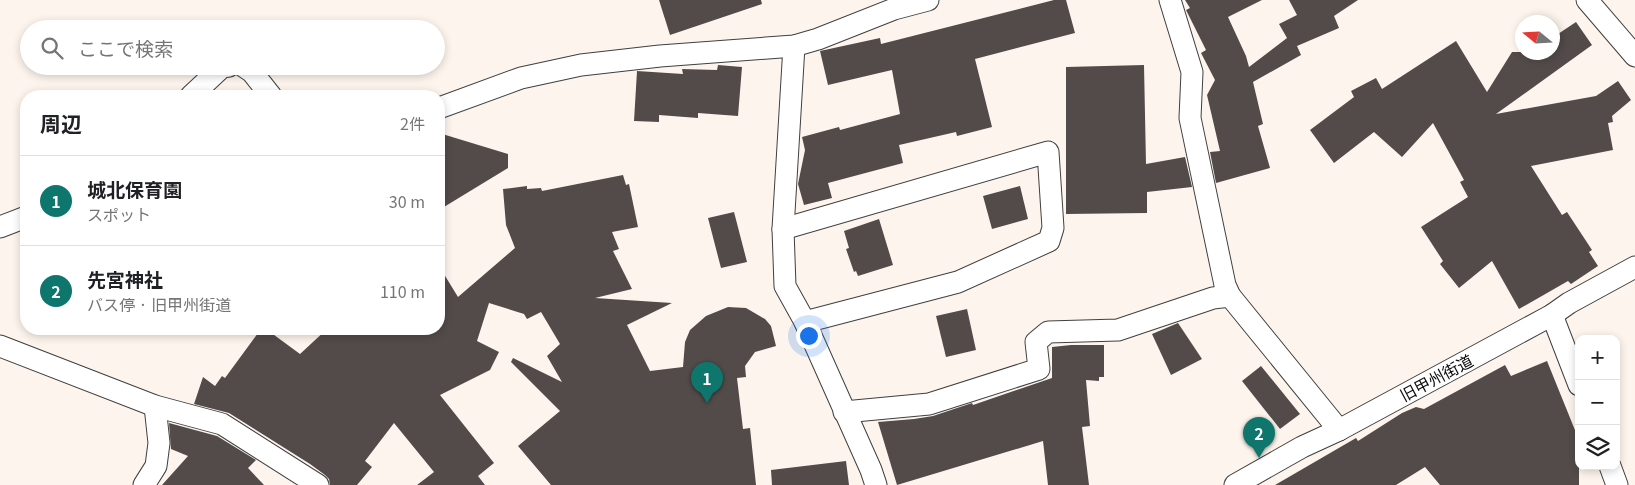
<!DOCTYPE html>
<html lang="ja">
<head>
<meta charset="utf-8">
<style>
  :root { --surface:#fff; --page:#f2f2f2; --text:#202124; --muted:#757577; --line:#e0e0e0; --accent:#0f766e }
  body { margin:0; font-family:Georgia,"Noto Sans JP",serif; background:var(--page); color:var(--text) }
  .controls { position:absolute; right:15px; bottom:15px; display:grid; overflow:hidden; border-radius:10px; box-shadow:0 2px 8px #0003 }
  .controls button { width:45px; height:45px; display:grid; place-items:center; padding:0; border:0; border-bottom:1px solid var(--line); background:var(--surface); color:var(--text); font:25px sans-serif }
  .compass { position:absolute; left:1515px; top:15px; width:45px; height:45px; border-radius:50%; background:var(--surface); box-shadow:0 2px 8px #0003; rotate:288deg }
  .you { position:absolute; left:808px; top:335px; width:18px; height:18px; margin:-12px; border:4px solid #fff; border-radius:50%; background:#1a73e8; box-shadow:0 0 0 8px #1a73e833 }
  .badge { display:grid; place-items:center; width:32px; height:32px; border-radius:50%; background:var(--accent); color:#fff; font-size:16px; font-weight:700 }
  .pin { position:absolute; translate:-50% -41px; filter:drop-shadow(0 1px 2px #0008) }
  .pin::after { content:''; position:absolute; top:26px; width:18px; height:15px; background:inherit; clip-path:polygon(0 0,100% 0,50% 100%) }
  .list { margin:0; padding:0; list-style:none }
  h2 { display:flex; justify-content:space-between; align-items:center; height:65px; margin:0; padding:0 20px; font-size:21px }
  h2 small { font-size:16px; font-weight:400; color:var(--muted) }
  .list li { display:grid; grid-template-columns:32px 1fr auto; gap:15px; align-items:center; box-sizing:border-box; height:90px; padding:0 20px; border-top:1px solid var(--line) }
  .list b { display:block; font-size:19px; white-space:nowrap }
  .list p { margin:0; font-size:16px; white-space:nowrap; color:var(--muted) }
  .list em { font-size:16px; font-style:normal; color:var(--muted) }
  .icon { flex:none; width:28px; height:28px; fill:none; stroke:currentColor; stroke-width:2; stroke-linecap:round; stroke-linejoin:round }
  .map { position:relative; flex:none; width:1635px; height:485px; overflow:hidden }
  .search { position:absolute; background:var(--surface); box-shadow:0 2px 8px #0003; left:20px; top:20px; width:425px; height:55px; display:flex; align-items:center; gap:12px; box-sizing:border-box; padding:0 18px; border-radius:28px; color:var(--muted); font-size:19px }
  .panel { position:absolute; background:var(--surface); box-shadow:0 2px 8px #0003; left:20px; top:90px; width:425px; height:245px; border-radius:20px }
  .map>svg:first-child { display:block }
</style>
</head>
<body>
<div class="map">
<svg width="1635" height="485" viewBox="0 0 1635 485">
  <rect width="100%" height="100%" fill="#fdf5ed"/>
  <!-- building -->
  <g fill="#534b4a">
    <polygon points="659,0 761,0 762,4 670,35"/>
    <polygon points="1054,0 1066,0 1075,33 975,59 992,127 957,136 956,132 899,145 903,163 828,183 832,198 804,205 798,184 805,150 802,137 839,127 840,130 900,114 892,70 828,85 820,51 880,38 881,44"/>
    <polygon points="1185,0 1262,0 1228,17 1246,56 1249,67 1287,38 1279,24 1297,15 1289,0 1358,0 1334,16 1339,28 1297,46 1301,55 1253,82 1263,124 1258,126 1270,168 1216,183 1210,152 1220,151 1207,95 1215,80 1201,53 1206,50 1186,10 1190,8"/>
    <polygon points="1576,22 1592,45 1496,114 1596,96 1618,81 1631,100 1612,116 1613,122 1608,123 1613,150 1531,166 1562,215 1567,212 1592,250 1589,252 1598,266 1571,284 1568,281 1519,309 1492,261 1459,288 1440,264 1443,261 1421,227 1468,197 1460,182 1464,180 1433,123 1402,157 1374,132 1334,163 1310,130 1354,97 1351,91 1376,78 1382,89 1456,41 1487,92 1512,52 1552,52 1552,38"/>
    <polygon points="718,65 742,67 738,116 698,113 698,118 659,115 659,122 634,121 637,71 683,74 682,69 717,70"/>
    <polygon points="1144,65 1146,164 1185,157 1192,187 1147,192 1147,213 1066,214 1066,67"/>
    <polygon points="439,133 508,154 508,168 439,210"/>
    <polygon points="623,175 626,185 629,184 638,227 612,232 619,249 613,251 632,289 595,298 672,303 627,325 650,371 683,367 685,342 690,330 706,316 728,307 746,308 765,319 771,326 776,346 755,352 745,366 746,377 737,378 743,429 750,428 756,485 551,485 518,446 560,411 511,362 513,358 562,382 547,356 560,344 541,312 527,319 524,314 489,303 477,341 499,352 490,370 440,395 494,463 478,476 485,485 417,485 434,472 394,423 365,461 372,467 357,485 330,485 329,479 325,475 310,464 229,413 194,404 203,377 215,386 222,376 225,378 261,329 266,329 300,354 327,329 439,329 439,266 458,297 515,248 506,225 503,189 527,186 527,189 541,188 542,191"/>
    <polygon points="1020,186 1028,219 992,229 983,196"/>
    <polygon points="734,212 747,262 721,268 708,218"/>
    <polygon points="879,219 893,265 858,276 856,271 854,272 846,249 849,248 844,231"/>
    <polygon points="967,309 976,350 946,357 936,316"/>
    <polygon points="1178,323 1202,359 1171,375 1152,334"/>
    <polygon points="1071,345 1104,345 1104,377 1099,377 1099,381 1086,380 1090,426 1082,427 1089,485 1048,485 1043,441 897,485 878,422 914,419 933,416 972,403 973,405 1052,378 1052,347"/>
    <polygon points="1547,361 1579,440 1579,485 1440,485 1425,467 1396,485 1275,485 1356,438 1358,441 1402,413 1416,407 1424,409 1505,365 1511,376"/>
    <polygon points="1261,366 1300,414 1280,429 1242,381"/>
    <polygon points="169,423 217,436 256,460 248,468 264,485 162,485 188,456 171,449"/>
    <polygon points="846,461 849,485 772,485 771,470"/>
  </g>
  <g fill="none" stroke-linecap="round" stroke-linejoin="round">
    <!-- street casing -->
    <g stroke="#3f3f3f" stroke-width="23">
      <g id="street">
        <polyline points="1170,0 1192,72 1190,118 1225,285 1230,296 1339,430"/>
        <polyline points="1587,0 1635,56"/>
        <polyline points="794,46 783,229 785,286 805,322 871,470 876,485"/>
        <polyline points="243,66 252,72 271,96"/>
        <polyline points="191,96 222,67 229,66"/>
        <polyline points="439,108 521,78 581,65 660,56 794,46 818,39 894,9 928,0"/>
        <polyline points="0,227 26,217"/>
        <polyline points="783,229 1048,152 1053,228 1049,241 958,282 805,322"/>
        <polyline points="1552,315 1579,385"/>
        <polyline points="0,346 155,406 222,424 318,485"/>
        <polyline points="844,412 929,404 1039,369 1036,342 1048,332 1118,330 1213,298 1230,296"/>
        <polyline points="1610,466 1617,485"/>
        <polyline points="144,485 156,466 159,443 155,406"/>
        <polyline points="1235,485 1302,447 1339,430 1552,315 1569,303 1635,267"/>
      </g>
    </g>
    <!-- street -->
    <use href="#street" stroke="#fff" stroke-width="21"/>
  </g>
  <g text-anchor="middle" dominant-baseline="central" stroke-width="5" stroke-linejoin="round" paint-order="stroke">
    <!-- street labels -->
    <g font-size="16" fill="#0c0c0c" stroke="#fff">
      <text transform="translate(1436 377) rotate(-28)">旧甲州街道</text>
    </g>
  </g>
</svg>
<div class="controls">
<button>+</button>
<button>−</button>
<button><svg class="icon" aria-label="layers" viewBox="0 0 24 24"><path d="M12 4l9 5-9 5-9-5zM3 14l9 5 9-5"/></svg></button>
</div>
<svg class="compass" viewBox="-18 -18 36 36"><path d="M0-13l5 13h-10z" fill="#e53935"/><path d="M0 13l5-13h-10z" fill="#757577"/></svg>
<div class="you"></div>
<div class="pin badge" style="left:707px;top:403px">1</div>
<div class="pin badge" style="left:1259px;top:458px">2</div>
<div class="search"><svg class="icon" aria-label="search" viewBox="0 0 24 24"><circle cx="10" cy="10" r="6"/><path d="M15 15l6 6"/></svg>ここで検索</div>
<section class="panel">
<h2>周辺<small>2件</small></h2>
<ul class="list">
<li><span class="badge">1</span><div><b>城北保育園</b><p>スポット</p></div><em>30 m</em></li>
<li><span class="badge">2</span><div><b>先宮神社</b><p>バス停 · 旧甲州街道</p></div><em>110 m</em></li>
</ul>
</section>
</div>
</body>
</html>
